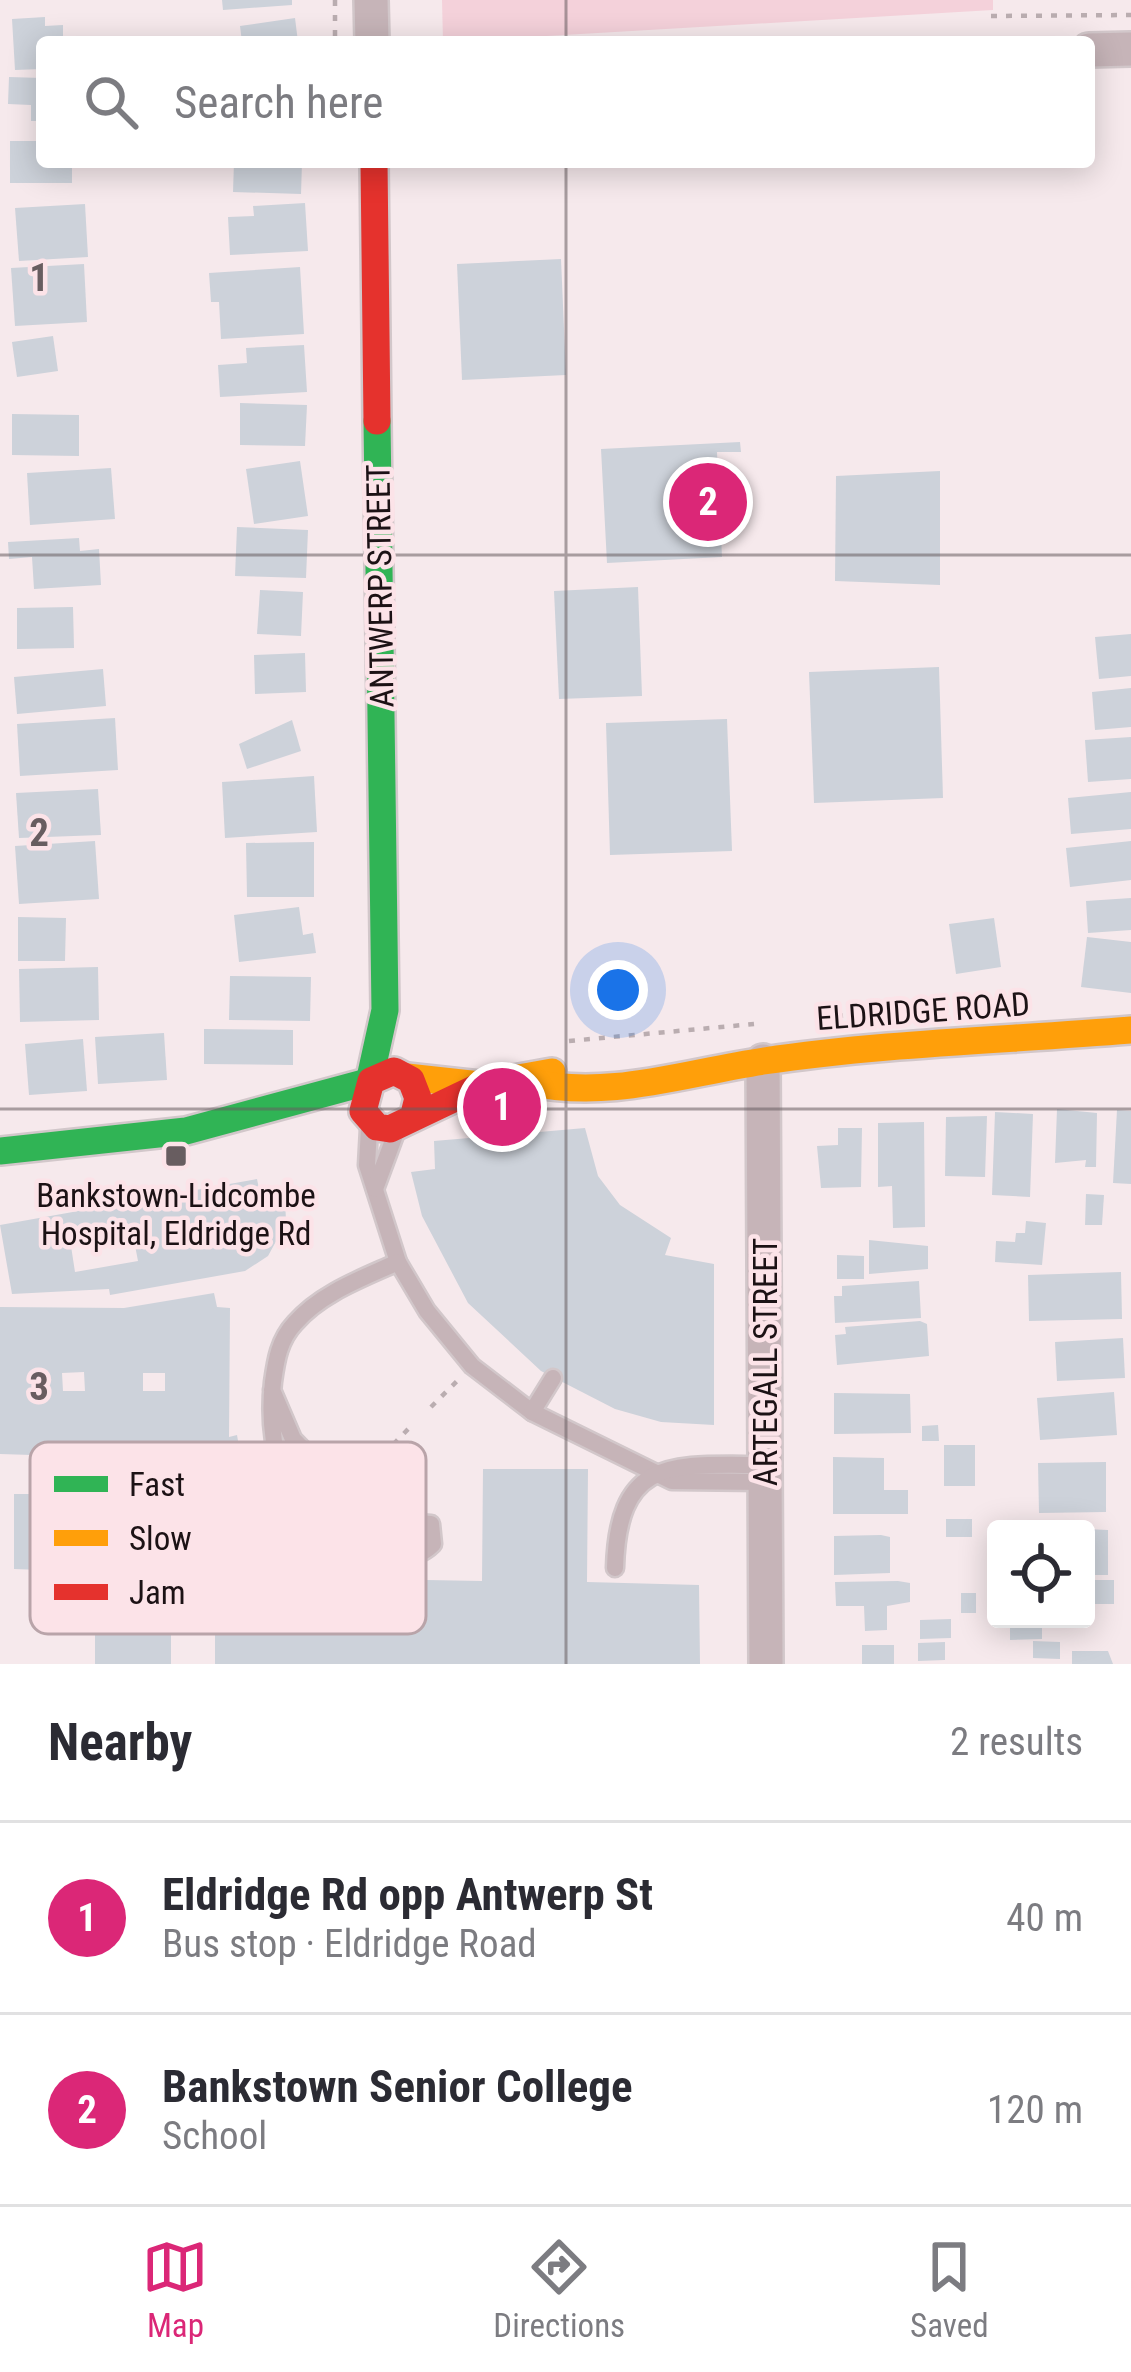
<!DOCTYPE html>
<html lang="en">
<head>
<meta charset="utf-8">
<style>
  :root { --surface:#fff; --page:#f7f7f7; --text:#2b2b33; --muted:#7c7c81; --line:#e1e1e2; --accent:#db2777 }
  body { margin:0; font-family:"Roboto Condensed",sans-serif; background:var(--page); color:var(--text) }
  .controls { position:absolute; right:36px; bottom:36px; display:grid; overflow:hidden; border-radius:12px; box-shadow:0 6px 30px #0003 }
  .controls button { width:108px; height:108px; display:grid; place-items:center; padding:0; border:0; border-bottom:3px solid var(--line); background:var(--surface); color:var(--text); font:60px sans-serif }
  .you { position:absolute; left:618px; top:990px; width:42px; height:42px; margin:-30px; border:9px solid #fff; border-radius:50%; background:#1a73e8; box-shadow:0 0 0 18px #1a73e833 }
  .badge { display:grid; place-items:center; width:78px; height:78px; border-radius:50%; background:var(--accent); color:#fff; font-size:39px; font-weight:700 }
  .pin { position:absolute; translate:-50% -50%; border:6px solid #fff; box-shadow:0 3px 12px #0006 }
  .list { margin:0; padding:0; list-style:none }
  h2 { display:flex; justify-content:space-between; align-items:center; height:156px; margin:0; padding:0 48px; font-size:51px }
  h2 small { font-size:39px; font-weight:400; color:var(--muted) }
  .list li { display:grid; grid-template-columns:78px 1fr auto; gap:36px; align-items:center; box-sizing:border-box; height:192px; padding:0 48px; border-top:3px solid var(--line) }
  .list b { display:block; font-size:45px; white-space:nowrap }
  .list p { margin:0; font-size:39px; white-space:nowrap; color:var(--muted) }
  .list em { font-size:39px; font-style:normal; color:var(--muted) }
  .icon { flex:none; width:66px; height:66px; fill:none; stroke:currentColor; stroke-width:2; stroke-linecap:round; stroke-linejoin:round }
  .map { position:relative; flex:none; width:1131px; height:1664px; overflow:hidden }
  .search { position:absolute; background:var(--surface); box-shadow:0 6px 30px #0003; left:36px; right:36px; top:36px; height:132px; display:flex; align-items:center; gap:30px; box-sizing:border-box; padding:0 42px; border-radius:12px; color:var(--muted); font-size:45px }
  .sheet { height:540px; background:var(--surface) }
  nav { display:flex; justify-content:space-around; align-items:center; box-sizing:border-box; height:168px; border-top:3px solid var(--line); background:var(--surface); font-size:33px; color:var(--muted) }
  nav a { display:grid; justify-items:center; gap:6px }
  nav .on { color:var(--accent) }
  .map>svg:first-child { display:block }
</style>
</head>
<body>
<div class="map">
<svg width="1131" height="1664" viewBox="0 0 1131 1664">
  <rect width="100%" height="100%" fill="#f6e9ec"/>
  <!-- green -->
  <polygon fill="#f4d1da" points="442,0 993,0 993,10 443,42"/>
  <!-- building -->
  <g fill="#cdd2da" fill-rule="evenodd">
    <polygon points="222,0 292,0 292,5 223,10"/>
    <polygon points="45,17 45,26 63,25 63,42 42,42 42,69 15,70 12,19"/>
    <polygon points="295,18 298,42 242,42 240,26"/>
    <polygon points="9,77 42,78 42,121 31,121 31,105 8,104"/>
    <polygon points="10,141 42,141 42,162 72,162 72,183 10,183"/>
    <polygon points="234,162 302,162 301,194 233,192"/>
    <polygon points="305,203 308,251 230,255 228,217 254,216 253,206"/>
    <polygon points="85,204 88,257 19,261 15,208"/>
    <polygon points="561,259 566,375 462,380 457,264"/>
    <polygon points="84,264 87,322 15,326 11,268"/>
    <polygon points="300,267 304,334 221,339 219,302 211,302 209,273"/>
    <polygon points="53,336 58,371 17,377 12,342"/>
    <polygon points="304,345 307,392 220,397 218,365 247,363 246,348"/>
    <polygon points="240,403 307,405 305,446 240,445"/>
    <polygon points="12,414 79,415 79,456 12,455"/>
    <polygon points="740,442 741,452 717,452 722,557 607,563 601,449"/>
    <polygon points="300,461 308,516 254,524 246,469"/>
    <polygon points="111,468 115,519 30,525 27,473"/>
    <polygon points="940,471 940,585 835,581 836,476"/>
    <polygon points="237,527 308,530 306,578 235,576"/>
    <polygon points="79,538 80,551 99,549 101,585 34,589 32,557 9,559 8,542"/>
    <polygon points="638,587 642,696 559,699 554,591"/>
    <polygon points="260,590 303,592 301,636 257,634"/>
    <polygon points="73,607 74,648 17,649 17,608"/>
    <polygon points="1131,634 1131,676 1099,679 1095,637"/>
    <polygon points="305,653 306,692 255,694 254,655"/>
    <polygon points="939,667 943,798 814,803 809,672"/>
    <polygon points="103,669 106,706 17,714 14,677"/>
    <polygon points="1131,688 1131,727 1095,730 1092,692"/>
    <polygon points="115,718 118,770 20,776 17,724"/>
    <polygon points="727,719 732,851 610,855 606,723"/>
    <polygon points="292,720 301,751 247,769 239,744"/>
    <polygon points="1131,737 1131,779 1088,782 1085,740"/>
    <polygon points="314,776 317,832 225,838 222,782"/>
    <polygon points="98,789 101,835 19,838 16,793"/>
    <polygon points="1131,792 1131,829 1071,834 1068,798"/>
    <polygon points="95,841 99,899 19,904 15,846"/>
    <polygon points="1131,841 1131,880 1070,887 1066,848"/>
    <polygon points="314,842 314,897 247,897 246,843"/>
    <polygon points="1131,898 1131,930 1088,933 1086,901"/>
    <polygon points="299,907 303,935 313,933 316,953 239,962 234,915"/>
    <polygon points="18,917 66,918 65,961 18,961"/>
    <polygon points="994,918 1001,967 956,974 949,924"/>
    <polygon points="1087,937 1131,942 1131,993 1081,987"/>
    <polygon points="98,967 99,1020 20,1022 19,969"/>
    <polygon points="230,976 311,977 310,1021 229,1020"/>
    <polygon points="204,1029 293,1030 293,1065 204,1064"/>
    <polygon points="164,1033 167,1080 98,1084 95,1037"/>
    <polygon points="83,1039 87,1091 29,1095 25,1044"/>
    <polygon points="1057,1109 1097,1113 1096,1167 1085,1167 1086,1160 1055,1163"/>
    <polygon points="1117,1110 1131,1111 1131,1184 1113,1183"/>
    <polygon points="995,1112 1033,1114 1030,1197 992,1195"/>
    <polygon points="987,1116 985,1177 945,1176 946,1117"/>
    <polygon points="924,1122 925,1227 893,1228 892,1186 878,1187 878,1123"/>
    <polygon points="585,1128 598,1176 620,1205 671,1238 665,1255 714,1264 714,1425 661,1422 615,1409 541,1371 468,1303 422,1216 411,1172 435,1169 434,1141"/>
    <polygon points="838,1128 862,1128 861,1187 821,1188 817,1146 838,1145"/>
    <path d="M257,1179L261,1199L285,1195L286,1223L268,1256L245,1271L110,1295L109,1289L12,1294L0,1225ZM133,1235L138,1261L75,1272L71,1246Z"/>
    <polygon points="1086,1194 1104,1195 1102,1225 1085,1225"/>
    <polygon points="1026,1221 1046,1223 1042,1265 995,1262 996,1241 1015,1242 1016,1233 1025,1233"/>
    <polygon points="869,1240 928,1246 928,1269 869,1274"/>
    <polygon points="837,1255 864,1256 864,1279 837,1279"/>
    <polygon points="1121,1272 1122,1319 1029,1321 1028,1275"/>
    <polygon points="919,1281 921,1318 835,1323 834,1296 842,1296 842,1286"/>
    <path d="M214,1293L217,1307L230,1308L229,1437L237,1435L242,1464L210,1471L207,1455H171L173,1493H254L261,1530L298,1541L314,1578L482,1581L483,1469H588L587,1582L699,1585L700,1664H215V1569H171V1664H95V1572L14,1569V1494H97L95,1457L0,1454V1307L124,1308ZM84,1372L85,1391H63L62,1373ZM143,1373H165V1391H143Z"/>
    <polygon points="920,1321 927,1324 929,1356 837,1365 835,1335 846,1334 845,1327"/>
    <polygon points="1123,1338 1125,1378 1057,1381 1055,1342"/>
    <polygon points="1114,1392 1117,1435 1040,1440 1037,1398"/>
    <polygon points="834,1393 910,1394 911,1433 834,1434"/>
    <polygon points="938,1425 939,1441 922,1441 922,1426"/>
    <rect x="944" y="1445" width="31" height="41"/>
    <polygon points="833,1457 884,1458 884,1490 908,1490 908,1514 833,1514"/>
    <polygon points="1106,1462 1106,1512 1039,1513 1038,1463"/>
    <rect x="946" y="1519" width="26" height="18"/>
    <polygon points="1086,1529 1108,1530 1108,1575 1086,1575"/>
    <polygon points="881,1535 890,1537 890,1573 834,1575 834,1536"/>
    <polygon points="1086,1580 1114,1580 1114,1604 1091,1604 1091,1624 1057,1624 1057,1619 1086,1619"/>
    <polygon points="898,1581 910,1583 910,1602 887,1606 887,1630 865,1631 864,1606 836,1606 835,1582"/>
    <rect x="961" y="1593" width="15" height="20"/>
    <polygon points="951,1619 951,1638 920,1639 920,1620"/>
    <polygon points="1042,1620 1042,1639 1010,1640 1010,1621"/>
    <polygon points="1033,1641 1060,1642 1060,1659 1033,1658"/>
    <polygon points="945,1642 945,1660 918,1661 918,1643"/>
    <rect x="862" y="1645" width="32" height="19"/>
    <polygon points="1072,1651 1108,1651 1113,1664 1072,1664"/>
  </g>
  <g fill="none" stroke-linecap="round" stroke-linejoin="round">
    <!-- lane casing -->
    <g stroke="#d2c7ca" stroke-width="21">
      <g id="lane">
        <polyline points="369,1129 367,1165 398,1262 427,1311 472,1366 532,1412 672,1481 765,1482"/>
        <polyline points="375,1189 395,1135"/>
        <path d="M272,1390L293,1439L372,1520L431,1524L433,1544C419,1558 401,1560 382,1557C294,1544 264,1460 273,1382C276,1360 279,1340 295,1323C321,1293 363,1278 398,1262"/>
        <polyline points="532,1412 553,1378"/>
        <path d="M615,1568C618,1455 674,1465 765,1465"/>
      </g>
    </g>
    <!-- street casing -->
    <g stroke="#d2c7ca" stroke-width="38">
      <g id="street">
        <polyline points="371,0 372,42"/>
        <polyline points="1089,50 1131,49"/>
        <polyline points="763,1061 766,1664"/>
      </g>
    </g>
    <!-- fast casing -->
    <g stroke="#d2c7ca" stroke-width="32">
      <g id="fast">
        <polyline points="370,1078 385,1010 377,421"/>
        <polyline points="0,1151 186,1131 367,1082"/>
      </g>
    </g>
    <!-- slow casing -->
    <g stroke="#d2c7ca" stroke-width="32">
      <g id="slow">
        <polyline points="407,1077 480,1085 552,1072"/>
        <path d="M528,1082C610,1100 683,1073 764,1061C884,1043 1010,1040 1131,1030"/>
      </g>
    </g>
    <!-- jam casing -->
    <g stroke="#d2c7ca" stroke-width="32">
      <g id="jam">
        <polyline points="374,162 377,421"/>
        <polyline points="413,1118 418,1098 411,1080 394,1071 371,1081 363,1111 377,1127 390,1129 476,1088"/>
      </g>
    </g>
    <!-- path -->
    <g stroke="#baadb0" stroke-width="4.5" stroke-dasharray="6 9" stroke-linecap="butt">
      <polyline points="335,0 335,42"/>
      <polyline points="991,16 1131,15"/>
      <polyline points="837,1016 1029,1000"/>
      <polyline points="569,1041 754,1024"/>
      <polyline points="431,1407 457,1381"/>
      <polyline points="383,1455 413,1424"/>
    </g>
    <!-- lane -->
    <use href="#lane" stroke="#c6b4b8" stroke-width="16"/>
    <!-- street -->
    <use href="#street" stroke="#c6b4b8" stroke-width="33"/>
    <!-- fast -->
    <use href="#fast" stroke="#30b455" stroke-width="27"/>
    <!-- slow -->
    <use href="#slow" stroke="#ff9f0a" stroke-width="27"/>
    <!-- jam -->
    <use href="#jam" stroke="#e5322d" stroke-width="27"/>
  </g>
  <!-- grid -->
  <path fill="none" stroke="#685d60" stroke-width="3" stroke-opacity="0.55" d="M566,0V42M566,162V1664M0,555H1131M0,1109H1131"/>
  <!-- markers -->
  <rect fill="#685d60" stroke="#fce3e8" stroke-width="4.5" x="164" y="1144" width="24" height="24" rx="6"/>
  <g text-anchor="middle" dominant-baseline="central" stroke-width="9" stroke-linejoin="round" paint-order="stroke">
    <!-- street labels -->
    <g font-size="33" fill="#1c1215" stroke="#fce3e8">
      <text transform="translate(380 586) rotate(-91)">ANTWERP STREET</text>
      <text transform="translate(923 1011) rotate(-4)">ELDRIDGE ROAD</text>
      <text transform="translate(765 1362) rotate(-90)">ARTEGALL STREET</text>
    </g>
    <!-- poi labels -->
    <g font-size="33" fill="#1c1215" stroke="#fce3e8">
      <text x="176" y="1195">Bankstown-Lidcombe<tspan x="176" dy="38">Hospital, Eldridge Rd</tspan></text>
    </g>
  </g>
  <!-- legend -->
  <rect x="30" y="1442" width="396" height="192" rx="18" fill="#fce3e8" stroke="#b9a4a9" stroke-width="3"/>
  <rect x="54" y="1476" width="54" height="16" fill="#30b455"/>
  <rect x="54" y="1530" width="54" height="16" fill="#ff9f0a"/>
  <rect x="54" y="1584" width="54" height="16" fill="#e5322d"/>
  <g font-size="33" fill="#1c1215">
    <text x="129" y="1496">Fast</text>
    <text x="129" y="1550">Slow</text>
    <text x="129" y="1604">Jam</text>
  </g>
  <g font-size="39" text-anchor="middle" font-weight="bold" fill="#685d60" stroke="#fce3e8" stroke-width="9" stroke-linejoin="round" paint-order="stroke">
    <text x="39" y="291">1</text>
    <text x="39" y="846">2</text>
    <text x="39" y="1400">3</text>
  </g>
</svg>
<div class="controls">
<button><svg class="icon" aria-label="locate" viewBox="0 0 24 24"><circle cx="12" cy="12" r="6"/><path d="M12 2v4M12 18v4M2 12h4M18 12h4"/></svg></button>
</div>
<div class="you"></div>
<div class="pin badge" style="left:502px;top:1107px">1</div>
<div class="pin badge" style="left:708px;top:502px">2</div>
<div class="search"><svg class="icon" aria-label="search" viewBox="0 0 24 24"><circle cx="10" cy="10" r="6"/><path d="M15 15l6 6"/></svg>Search here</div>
</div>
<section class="sheet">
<h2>Nearby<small>2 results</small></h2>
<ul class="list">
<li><span class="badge">1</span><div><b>Eldridge Rd opp Antwerp St</b><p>Bus stop · Eldridge Road</p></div><em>40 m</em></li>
<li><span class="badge">2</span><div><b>Bankstown Senior College</b><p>School</p></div><em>120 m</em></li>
</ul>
</section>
<nav>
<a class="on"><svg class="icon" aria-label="map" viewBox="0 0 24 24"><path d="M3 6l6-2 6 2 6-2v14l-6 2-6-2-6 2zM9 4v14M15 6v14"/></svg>Map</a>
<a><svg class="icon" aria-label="directions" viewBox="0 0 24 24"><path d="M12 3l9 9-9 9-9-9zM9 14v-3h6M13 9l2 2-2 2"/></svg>Directions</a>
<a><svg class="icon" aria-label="saved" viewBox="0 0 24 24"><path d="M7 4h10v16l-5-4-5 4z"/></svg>Saved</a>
</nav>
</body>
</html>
